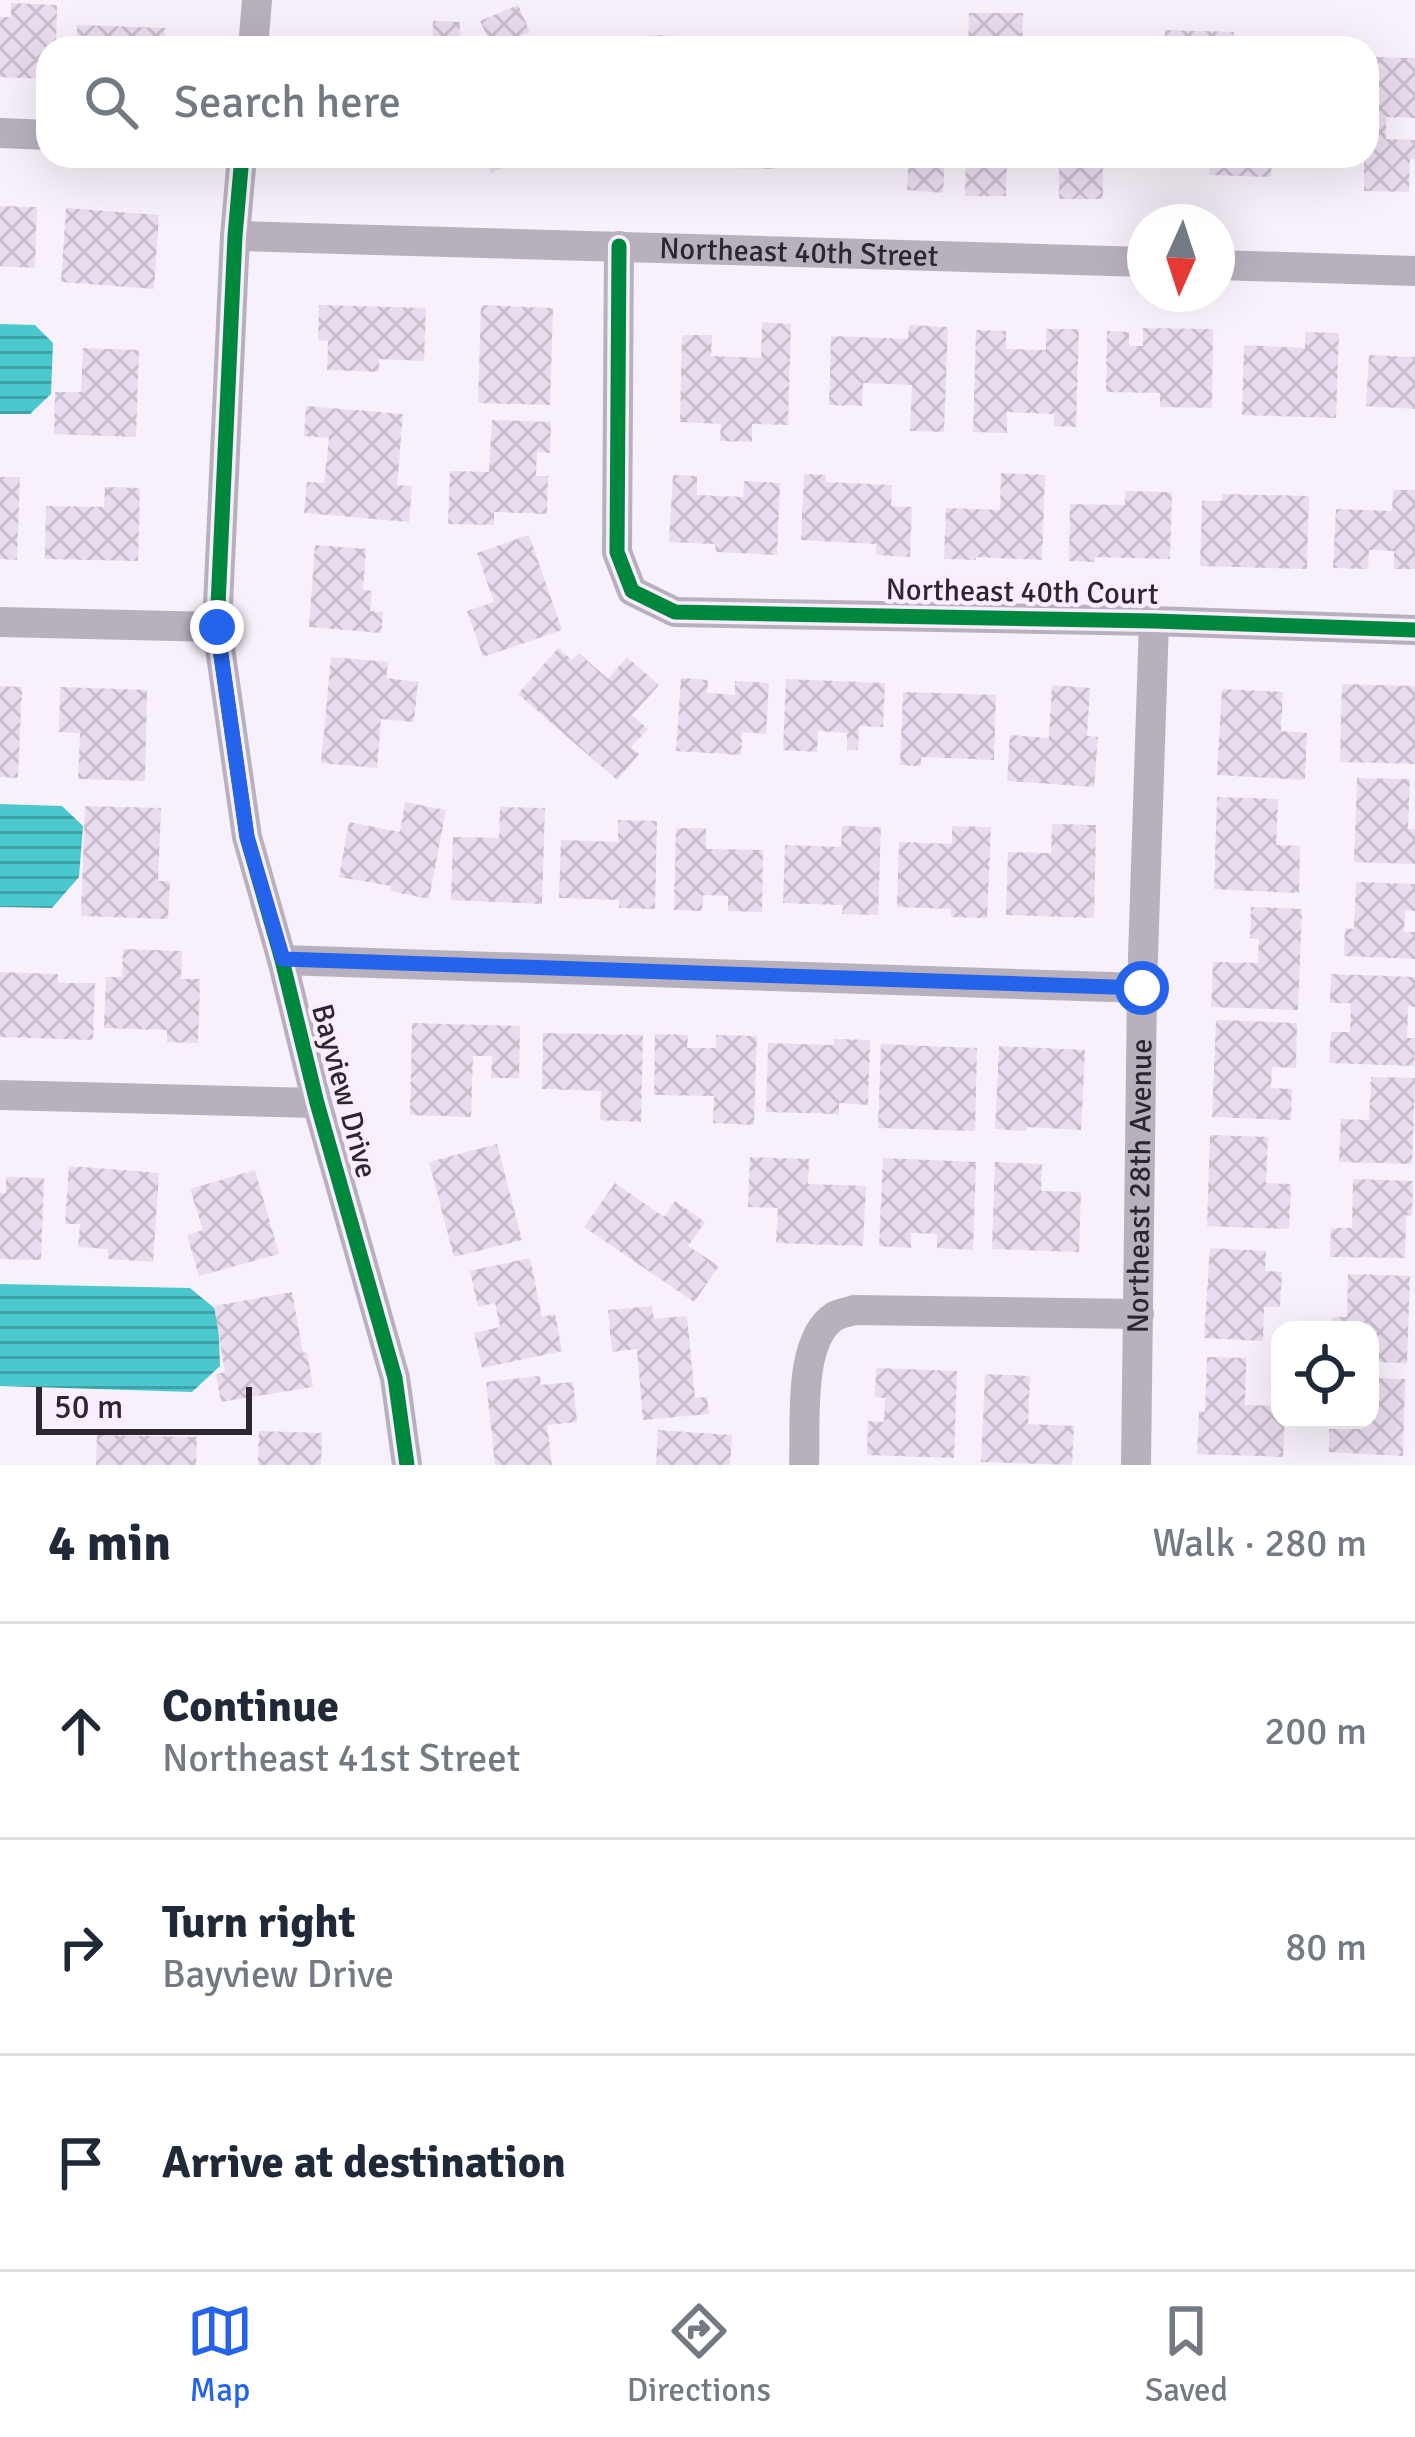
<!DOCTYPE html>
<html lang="en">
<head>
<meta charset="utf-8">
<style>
  :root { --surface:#fff; --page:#f6f6f7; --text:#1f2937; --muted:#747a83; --line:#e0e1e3; --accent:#2563eb }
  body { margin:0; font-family:Signika,sans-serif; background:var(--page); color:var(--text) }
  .controls { position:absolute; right:36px; bottom:36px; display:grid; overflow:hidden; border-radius:24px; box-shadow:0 12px 48px #0002 }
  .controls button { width:108px; height:108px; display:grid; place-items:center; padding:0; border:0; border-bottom:3px solid var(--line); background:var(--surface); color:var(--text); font:60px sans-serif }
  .compass { position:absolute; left:1127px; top:204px; width:108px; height:108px; border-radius:50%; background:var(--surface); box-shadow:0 12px 48px #0002; rotate:183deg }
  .scale { position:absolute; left:36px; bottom:30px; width:216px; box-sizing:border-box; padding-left:12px; border:6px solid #2d2631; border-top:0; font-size:33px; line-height:42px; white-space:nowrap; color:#2d2631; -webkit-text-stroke:9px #f9edff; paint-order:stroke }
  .stop { position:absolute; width:36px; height:36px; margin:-27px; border:9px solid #2563eb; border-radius:50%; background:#fff }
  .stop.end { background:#2563eb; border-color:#fff; box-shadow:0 3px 12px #0008 }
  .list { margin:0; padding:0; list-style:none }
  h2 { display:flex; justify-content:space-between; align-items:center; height:156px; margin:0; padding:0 48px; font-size:51px }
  h2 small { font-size:39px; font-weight:400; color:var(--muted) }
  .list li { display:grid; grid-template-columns:78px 1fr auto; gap:36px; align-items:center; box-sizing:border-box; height:216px; padding:0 48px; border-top:3px solid var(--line) }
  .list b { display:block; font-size:45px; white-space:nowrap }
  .list p { margin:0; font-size:39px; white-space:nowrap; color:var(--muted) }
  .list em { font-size:39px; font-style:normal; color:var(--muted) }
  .icon { flex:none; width:66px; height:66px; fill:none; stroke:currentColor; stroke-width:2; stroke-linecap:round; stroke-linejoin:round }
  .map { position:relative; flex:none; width:1415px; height:1465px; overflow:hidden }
  .search { position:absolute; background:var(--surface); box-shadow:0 12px 48px #0002; left:36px; right:36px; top:36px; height:132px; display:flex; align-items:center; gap:30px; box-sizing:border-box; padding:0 42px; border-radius:36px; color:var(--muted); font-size:45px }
  .sheet { height:804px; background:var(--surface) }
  nav { display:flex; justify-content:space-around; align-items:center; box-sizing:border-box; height:168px; border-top:3px solid var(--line); background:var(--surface); font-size:33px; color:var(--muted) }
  nav a { display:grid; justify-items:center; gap:6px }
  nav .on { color:var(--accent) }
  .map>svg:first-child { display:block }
</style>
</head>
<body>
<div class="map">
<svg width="1415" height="1465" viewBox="0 0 1415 1465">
  <defs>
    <pattern id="water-rules" width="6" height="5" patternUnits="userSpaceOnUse" patternTransform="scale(3)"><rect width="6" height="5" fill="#4ac8ce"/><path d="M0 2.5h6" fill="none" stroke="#3ea2a8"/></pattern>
    <pattern id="building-cross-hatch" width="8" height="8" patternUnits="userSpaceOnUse" patternTransform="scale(3)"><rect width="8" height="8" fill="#eadcef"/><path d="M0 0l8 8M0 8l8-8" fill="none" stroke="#c9bdcd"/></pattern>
  </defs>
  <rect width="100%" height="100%" fill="#f8f1fb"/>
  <!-- water -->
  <g fill="url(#water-rules)">
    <polygon points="0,324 35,325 53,343 51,394 30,414 0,414"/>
    <polygon points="0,804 62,806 83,826 79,877 52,908 0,907"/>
    <polygon points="0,1284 190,1288 218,1311 220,1366 192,1392 0,1386"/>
  </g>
  <!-- building -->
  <g fill="url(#building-cross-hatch)">
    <polygon points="11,3 57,5 56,48 48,48 48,79 0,77 0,17 11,17"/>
    <polygon points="518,5 530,32 515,38 519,48 483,48 491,44 480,21"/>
    <polygon points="969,13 1023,13 1022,48 968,48"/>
    <polygon points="433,21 460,22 459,48 432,48"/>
    <polygon points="77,25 165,28 164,48 77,48"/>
    <polygon points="1165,30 1234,32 1233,48 1164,48"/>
    <polygon points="650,35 678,36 678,48 649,48"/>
    <polygon points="1367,57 1415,58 1415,118 1386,117 1386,139 1415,140 1415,159 1410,159 1409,192 1364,191 1364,156 1367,156"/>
    <polygon points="483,156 529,156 491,173"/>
    <polygon points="732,156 777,156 776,169 732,168"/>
    <polygon points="909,156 945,156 943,193 907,190"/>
    <polygon points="966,156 1007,156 1006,196 965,196"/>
    <polygon points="1059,156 1079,156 1079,166 1103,167 1103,199 1059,199"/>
    <polygon points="1210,156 1272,156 1271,177 1209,175"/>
    <polygon points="0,206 37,207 35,268 0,266"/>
    <polygon points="66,208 159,215 154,289 61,282"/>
    <polygon points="319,305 426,308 424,361 379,359 379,372 327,370 328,341 318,340"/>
    <polygon points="481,305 553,308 550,405 478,403"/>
    <polygon points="762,322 791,324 788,425 752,424 752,442 720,441 721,424 680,422 682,335 712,335 711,356 761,358"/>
    <polygon points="909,325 948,327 944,432 910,431 912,385 863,383 862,406 829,405 831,336 908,339"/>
    <polygon points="1143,328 1213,329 1212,408 1160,407 1160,393 1106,392 1107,331 1129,332 1129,346 1143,346"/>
    <polygon points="1046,329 1079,329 1076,427 1054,426 1054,414 1007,412 1007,433 973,432 976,330 1006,331 1006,349 1046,350"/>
    <polygon points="1305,332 1339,333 1336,418 1242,415 1244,345 1305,348"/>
    <polygon points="83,348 139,350 136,437 54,434 55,392 81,392"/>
    <polygon points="1369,355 1415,357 1415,409 1366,406"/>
    <polygon points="306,406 403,414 397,485 412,486 409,522 304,513 307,482 324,483 329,438 304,436"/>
    <polygon points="492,420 551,422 550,453 537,452 536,476 548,476 547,514 494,512 494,525 448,524 450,471 489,472"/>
    <polygon points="1001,473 1045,475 1042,560 976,557 976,560 944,559 946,508 1000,510"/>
    <polygon points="804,474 826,475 826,482 892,485 891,506 912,507 910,557 876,555 876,544 801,540"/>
    <polygon points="673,475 697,476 697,495 743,497 744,481 780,483 777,555 716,552 715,544 669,542"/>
    <polygon points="0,477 20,477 17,560 0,559"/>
    <polygon points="105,487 140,488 138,561 45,559 46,506 104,507"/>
    <polygon points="1393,490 1415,490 1415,569 1394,569 1394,551 1369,550 1368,569 1333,568 1336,509 1392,511"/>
    <polygon points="1125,491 1172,492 1170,559 1095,557 1094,562 1069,561 1070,504 1125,505"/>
    <polygon points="1222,494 1309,496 1307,569 1200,566 1202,501 1222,501"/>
    <polygon points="529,535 562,630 483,657 467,611 494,602 477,553"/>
    <polygon points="315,545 366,549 363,590 372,591 370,611 383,612 381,633 309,627"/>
    <polygon points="558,648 572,660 579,653 608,679 627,657 659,685 632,715 648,729 631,747 639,754 617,780 518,694"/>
    <polygon points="331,657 388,662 386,678 418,682 414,722 381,719 377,768 321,763"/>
    <polygon points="681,678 708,680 707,693 735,695 735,681 769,683 766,734 742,732 741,755 676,751"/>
    <polygon points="786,679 885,683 883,727 859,726 858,750 847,750 847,733 818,731 817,752 783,750"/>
    <polygon points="1342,684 1415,686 1415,764 1340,762"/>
    <polygon points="1052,685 1090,688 1087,736 1098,737 1094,787 1007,781 1010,735 1049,738"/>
    <polygon points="0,686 22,687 18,778 0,777"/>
    <polygon points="60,687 147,690 145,781 78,779 80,733 59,732"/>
    <polygon points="1222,689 1283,692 1281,731 1307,733 1305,780 1217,775"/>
    <polygon points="903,692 996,695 994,760 921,757 921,766 900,765"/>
    <polygon points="1357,778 1410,779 1408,829 1415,829 1415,864 1354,862"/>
    <polygon points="1217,797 1278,799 1276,845 1300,846 1299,893 1214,889"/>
    <polygon points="405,802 446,810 429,899 390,891 391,886 339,877 349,822 400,832"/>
    <polygon points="85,806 161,808 158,881 170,881 168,919 81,916"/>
    <polygon points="500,807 545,808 542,904 451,900 453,837 499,838"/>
    <polygon points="618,820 657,821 655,909 619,908 619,900 559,898 561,840 618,842"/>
    <polygon points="1052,824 1096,825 1094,918 1006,915 1008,852 1051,853"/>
    <polygon points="842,826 881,827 878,915 842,914 843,905 783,903 785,845 841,847"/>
    <polygon points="952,826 991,827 987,918 951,917 951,909 897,907 899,842 952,844"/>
    <polygon points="676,828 706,828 706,849 763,850 762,912 728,911 728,896 703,895 702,911 674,910"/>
    <polygon points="1356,882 1415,884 1415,911 1405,910 1404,932 1415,932 1415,959 1344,956 1345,928 1354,929"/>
    <polygon points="1251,907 1302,909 1298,1010 1211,1007 1213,962 1258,963 1259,939 1250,938"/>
    <polygon points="123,949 182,951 181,979 200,979 198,1043 167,1042 167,1030 104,1028 106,977 122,977"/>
    <polygon points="0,972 58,974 58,983 95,983 93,1040 0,1037"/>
    <polygon points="1331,974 1415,977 1415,1007 1408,1006 1407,1038 1415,1038 1414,1066 1329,1063 1331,1032 1350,1032 1351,1003 1330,1003"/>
    <polygon points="1216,1020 1297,1023 1296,1068 1272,1067 1271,1088 1292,1089 1291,1120 1212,1117"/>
    <polygon points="412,1023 520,1026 519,1078 491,1078 492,1056 473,1056 471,1117 410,1115"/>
    <polygon points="543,1033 643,1035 641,1122 600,1120 601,1091 542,1089"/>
    <polygon points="655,1034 688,1035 687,1048 716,1048 716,1035 757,1036 754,1125 713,1123 714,1096 654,1095"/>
    <polygon points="834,1039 870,1040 868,1105 839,1103 839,1114 766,1112 768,1043 834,1045"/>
    <polygon points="881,1044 977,1048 975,1131 878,1128"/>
    <polygon points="999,1046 1085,1050 1081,1130 1027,1127 1026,1131 995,1129"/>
    <polygon points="1371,1077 1415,1078 1412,1164 1339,1162 1341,1119 1369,1120"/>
    <polygon points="1210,1135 1268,1137 1266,1183 1291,1184 1289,1229 1207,1226"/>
    <polygon points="497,1144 522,1240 454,1257 429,1162"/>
    <polygon points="750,1157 809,1159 808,1184 866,1186 863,1246 776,1243 778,1208 748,1207"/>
    <polygon points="883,1158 976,1162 973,1250 937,1248 937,1234 911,1233 911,1248 879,1246"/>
    <polygon points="995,1162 1042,1164 1041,1191 1081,1192 1079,1252 992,1249"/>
    <polygon points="69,1166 159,1173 153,1262 108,1259 108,1249 78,1247 80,1224 65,1224"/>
    <polygon points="255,1170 279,1254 199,1276 187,1235 203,1230 190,1189"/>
    <polygon points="6,1177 44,1178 41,1260 0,1259 0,1193 6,1193"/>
    <polygon points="1353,1179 1413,1181 1412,1216 1406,1215 1405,1258 1330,1257 1331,1228 1352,1228"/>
    <polygon points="615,1183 664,1217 675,1201 705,1222 688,1246 719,1266 694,1302 584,1227"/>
    <polygon points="1210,1248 1266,1251 1265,1271 1282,1272 1280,1307 1264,1307 1263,1341 1204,1338"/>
    <polygon points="530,1258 542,1317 555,1314 562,1351 482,1368 474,1333 500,1327 495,1303 478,1307 470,1271"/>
    <polygon points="1348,1274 1410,1276 1407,1363 1370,1362 1370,1330 1331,1330 1332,1317 1347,1317"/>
    <polygon points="292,1292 303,1353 307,1352 313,1387 221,1402 216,1374 225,1372 214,1306"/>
    <polygon points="652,1306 654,1319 687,1316 695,1398 707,1397 709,1414 643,1420 637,1349 612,1352 608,1310"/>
    <polygon points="1207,1357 1246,1358 1245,1405 1280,1406 1280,1420 1285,1420 1283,1457 1197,1454 1199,1411 1205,1412"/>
    <polygon points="876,1368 957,1371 954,1458 867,1455 868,1421 884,1422 885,1398 875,1397"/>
    <polygon points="985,1374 1030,1376 1028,1424 1074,1426 1072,1465 981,1462"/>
    <polygon points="540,1376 541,1385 573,1382 577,1422 547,1425 552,1465 495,1465 486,1382"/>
    <polygon points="1370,1378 1405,1379 1403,1456 1329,1452 1329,1425 1359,1426 1359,1420 1370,1420"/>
    <polygon points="658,1430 732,1435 730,1465 656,1465"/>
    <polygon points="259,1431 322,1433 321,1465 258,1465"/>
    <polygon points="97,1435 197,1437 196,1465 96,1465"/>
  </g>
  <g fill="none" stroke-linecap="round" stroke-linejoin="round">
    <!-- minor -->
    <g stroke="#b8b1bd" stroke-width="30">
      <polyline points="253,48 257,0"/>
      <polyline points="0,133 48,135"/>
      <polyline points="242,156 235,236 217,627 247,837 282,960 317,1103 395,1378 407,1465"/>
      <path id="s1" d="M235,236L1145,262"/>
      <polyline points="619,246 617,552 632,591 675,612 1154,621 1415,630"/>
      <polyline points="1217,265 1415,271"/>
      <polyline points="0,622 217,627"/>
      <polyline points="282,960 1142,988"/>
      <polyline points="0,1095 317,1103"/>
      <path d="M804,1465C806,1425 797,1340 835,1316C841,1313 848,1312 854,1310L1139,1314"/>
      <path id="s2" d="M1136,1465L1142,988L1154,621"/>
    </g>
    <!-- cycleway casing -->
    <g stroke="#f9edff" stroke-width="22">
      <g id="cycleway">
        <polyline points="242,156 235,236 217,627 247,837 282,960 317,1103 395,1378 407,1465"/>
        <polyline points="619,246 617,552 632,591 675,612 1154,621 1415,630"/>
      </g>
    </g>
    <!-- cycleway -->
    <use href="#cycleway" stroke="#00873e" stroke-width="15"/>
  </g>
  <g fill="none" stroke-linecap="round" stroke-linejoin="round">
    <!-- route -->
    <polyline stroke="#2563eb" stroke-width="15" points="217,627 247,837 283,959 1142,988"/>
  </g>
  <g text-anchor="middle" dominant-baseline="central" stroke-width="9" stroke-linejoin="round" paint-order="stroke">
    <!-- street labels -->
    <g font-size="30" fill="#2d2631" stroke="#f9edff">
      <text stroke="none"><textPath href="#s1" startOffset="564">Northeast 40th Street</textPath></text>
      <text transform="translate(1022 592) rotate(1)">Northeast 40th Court</text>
      <text transform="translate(344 1091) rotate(75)">Bayview Drive</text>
      <text stroke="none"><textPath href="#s2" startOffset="279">Northeast 28th Avenue</textPath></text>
    </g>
  </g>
</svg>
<div class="controls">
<button><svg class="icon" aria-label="locate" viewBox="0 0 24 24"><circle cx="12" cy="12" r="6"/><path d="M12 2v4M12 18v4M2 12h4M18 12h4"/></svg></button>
</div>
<svg class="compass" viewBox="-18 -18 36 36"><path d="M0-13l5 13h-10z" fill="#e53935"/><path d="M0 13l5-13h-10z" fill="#747a83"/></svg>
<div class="scale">50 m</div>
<div class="stop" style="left:1142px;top:988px"></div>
<div class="stop end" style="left:217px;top:627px"></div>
<div class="search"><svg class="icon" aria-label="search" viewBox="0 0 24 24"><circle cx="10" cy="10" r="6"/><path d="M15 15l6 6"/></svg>Search here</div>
</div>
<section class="sheet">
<h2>4 min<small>Walk · 280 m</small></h2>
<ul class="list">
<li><svg class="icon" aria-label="ahead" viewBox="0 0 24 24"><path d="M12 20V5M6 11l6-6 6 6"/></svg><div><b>Continue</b><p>Northeast 41st Street</p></div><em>200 m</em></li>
<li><svg class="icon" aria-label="right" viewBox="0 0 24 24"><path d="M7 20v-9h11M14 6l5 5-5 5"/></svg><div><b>Turn right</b><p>Bayview Drive</p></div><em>80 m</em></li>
<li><svg class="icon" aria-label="arrive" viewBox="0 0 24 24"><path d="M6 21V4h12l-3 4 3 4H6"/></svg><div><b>Arrive at destination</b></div></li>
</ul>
</section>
<nav>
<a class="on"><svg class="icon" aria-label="map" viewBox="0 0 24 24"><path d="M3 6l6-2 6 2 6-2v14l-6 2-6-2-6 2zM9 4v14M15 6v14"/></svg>Map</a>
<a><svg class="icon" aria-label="directions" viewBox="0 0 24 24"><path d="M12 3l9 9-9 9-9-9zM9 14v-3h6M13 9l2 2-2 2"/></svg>Directions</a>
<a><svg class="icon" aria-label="saved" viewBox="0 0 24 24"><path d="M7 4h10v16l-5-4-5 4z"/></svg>Saved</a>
</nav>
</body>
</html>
